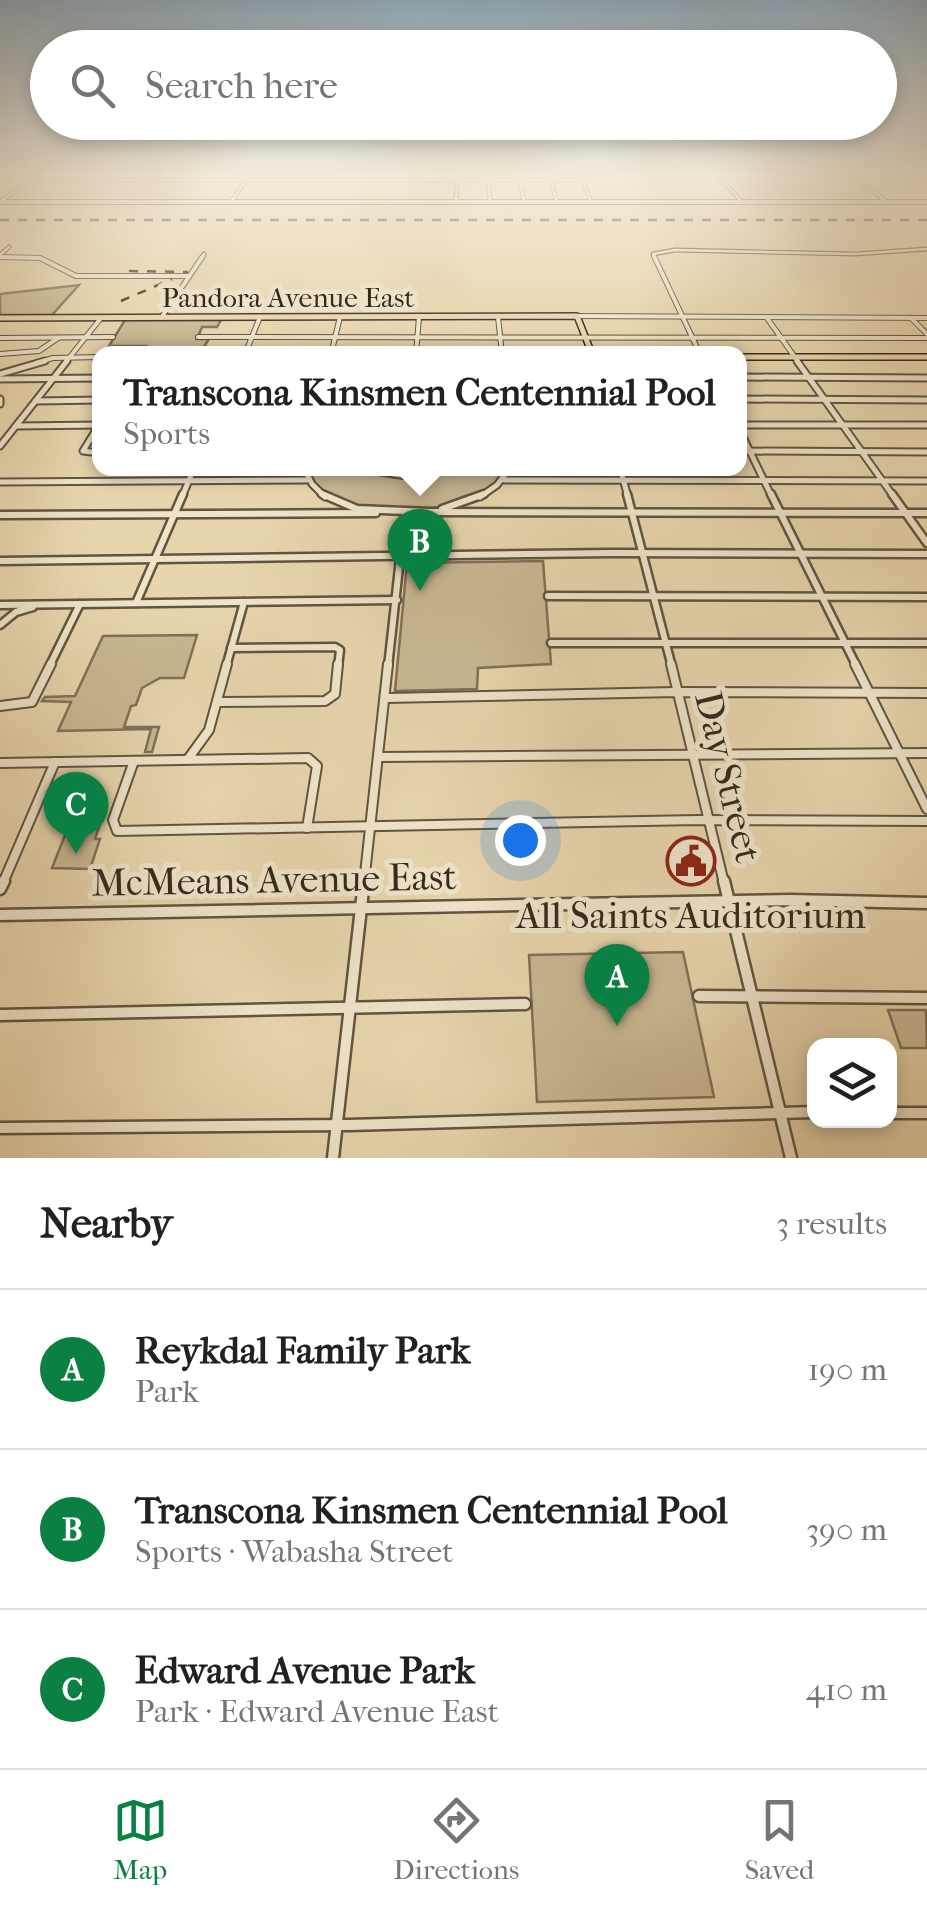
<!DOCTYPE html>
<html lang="en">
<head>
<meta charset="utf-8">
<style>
  :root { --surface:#fff; --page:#f2f2f2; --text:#202124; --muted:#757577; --line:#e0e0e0; --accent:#0b8043 }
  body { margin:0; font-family:"IM FELL French Canon",serif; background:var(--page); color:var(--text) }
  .controls { position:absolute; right:30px; bottom:30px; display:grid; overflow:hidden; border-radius:20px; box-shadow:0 5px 15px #0003 }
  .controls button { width:90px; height:90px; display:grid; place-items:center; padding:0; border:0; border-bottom:2px solid var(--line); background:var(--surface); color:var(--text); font:50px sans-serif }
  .you { position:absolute; left:520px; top:840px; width:35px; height:35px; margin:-25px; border:8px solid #fff; border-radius:50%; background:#1a73e8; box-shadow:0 0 0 15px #1a73e833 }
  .badge { display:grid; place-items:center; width:65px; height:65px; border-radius:50%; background:var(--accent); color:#fff; font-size:32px; font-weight:700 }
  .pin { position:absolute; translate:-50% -82px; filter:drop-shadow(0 2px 5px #0008) }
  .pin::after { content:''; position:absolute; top:52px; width:35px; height:30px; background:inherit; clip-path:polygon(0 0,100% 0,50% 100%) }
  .popup { position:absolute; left:92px; top:346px; width:655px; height:130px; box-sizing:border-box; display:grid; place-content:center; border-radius:20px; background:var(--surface); filter:drop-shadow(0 2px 8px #0005); font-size:32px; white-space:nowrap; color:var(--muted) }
  .popup b { font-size:38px; color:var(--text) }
  .popup::after { content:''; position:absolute; left:50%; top:100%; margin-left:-20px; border:20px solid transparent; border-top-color:var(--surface) }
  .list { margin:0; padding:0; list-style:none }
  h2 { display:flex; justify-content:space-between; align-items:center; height:130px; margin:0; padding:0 40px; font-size:42px }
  h2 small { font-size:32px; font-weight:400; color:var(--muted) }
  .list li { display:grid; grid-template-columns:65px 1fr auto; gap:30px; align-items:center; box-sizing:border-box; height:160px; padding:0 40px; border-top:2px solid var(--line) }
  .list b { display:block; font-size:38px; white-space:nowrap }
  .list p { margin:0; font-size:32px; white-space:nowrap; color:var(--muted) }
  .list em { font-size:32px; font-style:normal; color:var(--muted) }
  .icon { flex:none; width:55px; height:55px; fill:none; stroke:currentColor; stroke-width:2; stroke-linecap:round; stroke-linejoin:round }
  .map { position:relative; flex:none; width:927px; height:1158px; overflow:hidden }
  .search { position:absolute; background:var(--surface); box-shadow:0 5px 15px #0003; left:30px; right:30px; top:30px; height:110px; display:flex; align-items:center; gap:25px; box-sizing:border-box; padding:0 35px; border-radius:55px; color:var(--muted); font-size:38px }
  .sheet { height:610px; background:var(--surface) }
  nav { display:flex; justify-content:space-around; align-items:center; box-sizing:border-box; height:140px; border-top:2px solid var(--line); background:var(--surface); font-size:28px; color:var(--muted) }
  nav a { display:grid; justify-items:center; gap:5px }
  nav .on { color:var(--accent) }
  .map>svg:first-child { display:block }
</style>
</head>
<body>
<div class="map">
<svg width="927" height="1158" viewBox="0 0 927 1158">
  <rect width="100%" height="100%" fill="#e7d5ad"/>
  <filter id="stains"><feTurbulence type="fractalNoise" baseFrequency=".002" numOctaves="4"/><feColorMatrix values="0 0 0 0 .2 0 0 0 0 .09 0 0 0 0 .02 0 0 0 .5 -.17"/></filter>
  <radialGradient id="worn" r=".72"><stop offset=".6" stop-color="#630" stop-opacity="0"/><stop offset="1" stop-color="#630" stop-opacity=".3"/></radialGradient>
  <!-- green -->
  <g fill="#c9b894" stroke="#7e7158" stroke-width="2.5">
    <polygon points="79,285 52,315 0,315 0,294"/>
    <polygon points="125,320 221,320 217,327 202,327 197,339 209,339 200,353 142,353 146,346 109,346"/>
    <path d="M307,469H345L397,478L466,469H507C499,479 491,489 479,495C438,515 325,525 307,469Z"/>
    <polygon points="543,561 551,664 478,668 477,689 395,691 407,563"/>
    <polygon points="197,635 184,678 160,678 142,688 136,705 131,706 124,727 159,727 152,752 145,752 151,729 58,731 71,702 42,701 45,697 75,696 103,636"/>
    <polygon points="100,824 95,839 100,839 90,869 52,868 69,825"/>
    <polygon points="683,952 714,1097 537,1102 529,955"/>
    <polygon points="888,1010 926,1010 927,1048 901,1048"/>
  </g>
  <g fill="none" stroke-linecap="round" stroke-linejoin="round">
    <!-- minor-far5 casing -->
    <g stroke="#615540" stroke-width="5">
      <g id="minor-far5">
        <polyline points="488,175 490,202"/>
        <polyline points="549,175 557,202"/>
        <polyline points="580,175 591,202"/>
        <polyline points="718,175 742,202"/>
        <polyline points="852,175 887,202"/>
        <polyline points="31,180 582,180"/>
        <polyline points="520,180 524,202"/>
        <polyline points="0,202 38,175"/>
        <polyline points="231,202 246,180"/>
        <polyline points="456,202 457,175"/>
        <polyline points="0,255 9,247"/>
        <polyline points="0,257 41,258"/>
        <polyline points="201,258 204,254"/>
        <polyline points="655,258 653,254 675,250 855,254 927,249"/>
      </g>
    </g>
    <!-- minor-far4 casing -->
    <g stroke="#615540" stroke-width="6">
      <g id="minor-far4">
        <polyline points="654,256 700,354"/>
        <polyline points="0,257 40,258 76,276 189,276"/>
        <polyline points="577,316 927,318"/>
        <polyline points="498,317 502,354"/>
        <polyline points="161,318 203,256"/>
        <polyline points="767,318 799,363"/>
        <polyline points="911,318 927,334"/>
        <polyline points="198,337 927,338"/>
        <polyline points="0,338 113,337"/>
        <polyline points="0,354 39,351 58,338"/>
        <polyline points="245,354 260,317"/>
        <polyline points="331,354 340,317"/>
        <polyline points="416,354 419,317"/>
        <polyline points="36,363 53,358 100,357"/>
        <polyline points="65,363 101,318"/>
      </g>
    </g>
    <!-- minor-far3 casing -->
    <g stroke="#615540" stroke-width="9">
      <g id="minor-far3">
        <polyline points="797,361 894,497"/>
        <polyline points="0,374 45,361"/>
        <polyline points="740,377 927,378"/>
        <polyline points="0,379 100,378"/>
        <polyline points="0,399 0,404"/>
        <polyline points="740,399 927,400"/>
        <polyline points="36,401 100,400"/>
        <polyline points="99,425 83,451 100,453"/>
        <polyline points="740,425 927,425"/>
        <polyline points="16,426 100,425"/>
        <polyline points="740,431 772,497"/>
        <polyline points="0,446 67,361"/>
        <polyline points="740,451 927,452"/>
        <polyline points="304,468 312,484 325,497"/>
        <polyline points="356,468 407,476 458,468"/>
        <polyline points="620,468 628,497"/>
        <polyline points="504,480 927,481"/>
        <polyline points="0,482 307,480"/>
        <polyline points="182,497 194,468"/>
        <polyline points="480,497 497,485 510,468"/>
      </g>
    </g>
    <!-- minor-far2 casing -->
    <g stroke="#615540" stroke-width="11">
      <g id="minor-far2">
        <polyline points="322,494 357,509 430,512"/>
        <polyline points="627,494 672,667"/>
        <polyline points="771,494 857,667"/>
        <polyline points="892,494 927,543"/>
        <polyline points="442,509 484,494"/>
        <polyline points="430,512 927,513"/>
        <polyline points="0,515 376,513"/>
        <polyline points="0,561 611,553 927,554"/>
        <polyline points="548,596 927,597"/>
        <polyline points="136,603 183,494"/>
        <polyline points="0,605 397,600"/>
        <polyline points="0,625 16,612 33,607"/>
        <polyline points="551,643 927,643"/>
        <polyline points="231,648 335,647 340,650 338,667"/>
        <polyline points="49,667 80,604"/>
        <polyline points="226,667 244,602"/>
        <polyline points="388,667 405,513"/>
      </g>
    </g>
    <!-- minor-far1 casing -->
    <g stroke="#615540" stroke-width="12">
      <g id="minor-far1">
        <polyline points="671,664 724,883"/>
        <polyline points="855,664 927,809"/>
        <polyline points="386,698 676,692 927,693"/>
        <polyline points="217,702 325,701 335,694 338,664"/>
        <polyline points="0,706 32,702 51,664"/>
        <polyline points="380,757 927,753"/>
        <polyline points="188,759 209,730 227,664"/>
        <polyline points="134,761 113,820 117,831 698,820 927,821"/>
        <polyline points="0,763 308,758 317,766 307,828"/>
        <polyline points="3,883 55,762"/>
        <polyline points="364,883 388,664"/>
      </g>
    </g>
    <!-- minor casing -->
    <g stroke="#615540" stroke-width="15">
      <g id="minor">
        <polyline points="724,881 791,1158"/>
        <polyline points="0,889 4,881"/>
        <polyline points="0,915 790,900 927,903"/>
        <polyline points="699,996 927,998"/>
        <polyline points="0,1015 525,1004"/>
        <polyline points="890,1113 927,1113"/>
        <polyline points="0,1128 349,1125 814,1112"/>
        <polyline points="333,1158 364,881"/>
      </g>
    </g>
    <!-- major-far1 casing -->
    <g stroke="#342a1c" stroke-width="6">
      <polyline id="major-far1" points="0,202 927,202"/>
    </g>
    <!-- major casing -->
    <g stroke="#342a1c" stroke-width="8">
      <g id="major">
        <polyline points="0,318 577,316 592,354"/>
        <polyline points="740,357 927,357"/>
      </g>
    </g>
    <!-- minor-far5 -->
    <use href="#minor-far5" stroke="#efe4ca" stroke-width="2.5"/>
    <!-- minor-far4 -->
    <use href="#minor-far4" stroke="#efe4ca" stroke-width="4"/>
    <!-- minor-far3 -->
    <use href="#minor-far3" stroke="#efe4ca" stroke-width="5"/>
    <!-- minor-far2 -->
    <use href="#minor-far2" stroke="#efe4ca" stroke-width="6"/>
    <!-- minor-far1 -->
    <use href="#minor-far1" stroke="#efe4ca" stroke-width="8"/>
    <!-- minor -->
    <use href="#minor" stroke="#efe4ca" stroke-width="10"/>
    <!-- major-far1 -->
    <use href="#major-far1" stroke="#e7d5ad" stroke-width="4"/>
    <!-- major -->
    <use href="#major" stroke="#e7d5ad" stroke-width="5"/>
    <!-- rail -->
    <g stroke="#342a1c" stroke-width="2.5" stroke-dasharray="9 9" stroke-linecap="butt">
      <polyline points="0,220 927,220"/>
      <polyline points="129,271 188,272"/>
      <polyline points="121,301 172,279"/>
    </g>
  </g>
  <!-- sky -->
  <linearGradient id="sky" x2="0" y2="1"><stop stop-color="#8faabd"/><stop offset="0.52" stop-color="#f4ecda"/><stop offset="1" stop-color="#f4ecda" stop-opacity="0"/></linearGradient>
  <rect width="927" height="337" fill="url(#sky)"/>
  <!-- icons -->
  <defs>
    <g id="civic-ring" transform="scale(2.5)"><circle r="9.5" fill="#efe4ca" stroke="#8f2418" stroke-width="1.5"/><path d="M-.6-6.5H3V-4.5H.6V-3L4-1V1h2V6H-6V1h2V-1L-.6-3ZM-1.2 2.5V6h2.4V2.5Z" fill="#8f2418"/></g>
  </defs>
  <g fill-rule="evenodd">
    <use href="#civic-ring" x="691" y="861"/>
  </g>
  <g text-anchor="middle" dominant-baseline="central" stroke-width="10" stroke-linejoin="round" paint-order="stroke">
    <!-- far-street labels -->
    <g font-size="28" fill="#342a1c" stroke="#efe4ca">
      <text x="288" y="297">Pandora Avenue East</text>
    </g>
    <!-- near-street labels -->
    <g font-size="38" fill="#342a1c" stroke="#efe4ca">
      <text transform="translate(728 777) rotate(76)">Day Street</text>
      <text transform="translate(274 880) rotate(-1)">McMeans Avenue East</text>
    </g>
    <!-- near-poi labels -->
    <g font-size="38" fill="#342a1c" stroke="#efe4ca">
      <text x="691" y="915">All Saints Auditorium</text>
    </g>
  </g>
  <rect width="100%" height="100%" filter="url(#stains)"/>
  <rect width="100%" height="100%" fill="url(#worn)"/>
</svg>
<div class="controls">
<button><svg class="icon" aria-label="layers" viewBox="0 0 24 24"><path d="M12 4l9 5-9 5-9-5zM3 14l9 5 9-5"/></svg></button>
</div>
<div class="you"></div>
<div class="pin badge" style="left:617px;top:1026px">A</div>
<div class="pin badge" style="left:420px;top:591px">B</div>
<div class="popup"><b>Transcona Kinsmen Centennial Pool</b>Sports</div>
<div class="pin badge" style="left:76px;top:854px">C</div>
<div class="search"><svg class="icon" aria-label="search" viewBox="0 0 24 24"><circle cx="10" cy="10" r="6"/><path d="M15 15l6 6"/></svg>Search here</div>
</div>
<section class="sheet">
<h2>Nearby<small>3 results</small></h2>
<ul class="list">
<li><span class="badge">A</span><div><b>Reykdal Family Park</b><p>Park</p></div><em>190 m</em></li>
<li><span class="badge">B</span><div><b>Transcona Kinsmen Centennial Pool</b><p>Sports · Wabasha Street</p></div><em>390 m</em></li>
<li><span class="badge">C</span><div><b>Edward Avenue Park</b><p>Park · Edward Avenue East</p></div><em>410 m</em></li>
</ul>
</section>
<nav>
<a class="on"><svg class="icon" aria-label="map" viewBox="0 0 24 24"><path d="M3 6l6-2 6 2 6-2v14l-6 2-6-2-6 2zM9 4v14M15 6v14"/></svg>Map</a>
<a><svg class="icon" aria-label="directions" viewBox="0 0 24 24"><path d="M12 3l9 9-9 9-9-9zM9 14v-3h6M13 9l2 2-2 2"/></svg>Directions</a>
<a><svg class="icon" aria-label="saved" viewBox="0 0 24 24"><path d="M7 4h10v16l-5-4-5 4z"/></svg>Saved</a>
</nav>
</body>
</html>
